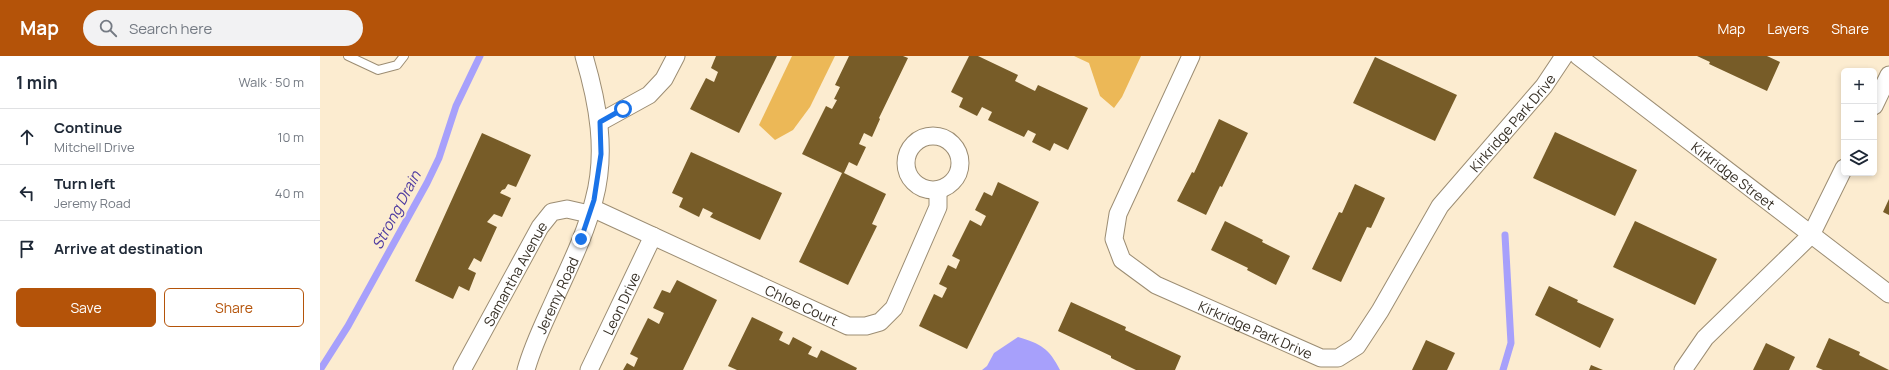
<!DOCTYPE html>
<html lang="en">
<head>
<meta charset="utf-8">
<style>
  :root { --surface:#fff; --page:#f2f2f3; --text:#1f2937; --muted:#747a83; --line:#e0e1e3; --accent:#b45309 }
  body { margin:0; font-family:Manrope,sans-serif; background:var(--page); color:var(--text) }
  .controls { position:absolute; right:12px; top:12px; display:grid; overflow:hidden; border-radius:6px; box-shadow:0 2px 6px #0003 }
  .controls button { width:36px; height:36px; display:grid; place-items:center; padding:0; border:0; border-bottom:1px solid var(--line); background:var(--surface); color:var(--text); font:20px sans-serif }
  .stop { position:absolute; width:12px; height:12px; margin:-9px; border:3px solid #1a73e8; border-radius:50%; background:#fff }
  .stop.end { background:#1a73e8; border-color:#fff; box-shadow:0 1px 4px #0008 }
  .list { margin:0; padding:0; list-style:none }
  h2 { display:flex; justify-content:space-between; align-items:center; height:52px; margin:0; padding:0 16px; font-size:17px }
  h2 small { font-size:13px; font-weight:400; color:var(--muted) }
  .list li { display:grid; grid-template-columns:26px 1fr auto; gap:12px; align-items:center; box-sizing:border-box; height:56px; padding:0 16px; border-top:1px solid var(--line) }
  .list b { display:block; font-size:15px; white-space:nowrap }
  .list p { margin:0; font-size:13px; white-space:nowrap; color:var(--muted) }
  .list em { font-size:13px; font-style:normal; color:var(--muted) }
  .actions { display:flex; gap:8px; padding:12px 16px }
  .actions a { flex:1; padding:9px 0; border:1px solid var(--accent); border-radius:6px; text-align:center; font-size:14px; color:var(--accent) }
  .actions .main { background:var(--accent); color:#fff }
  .icon { flex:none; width:22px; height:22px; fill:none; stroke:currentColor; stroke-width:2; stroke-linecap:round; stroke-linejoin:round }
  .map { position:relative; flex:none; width:1569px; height:314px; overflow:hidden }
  header { display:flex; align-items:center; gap:24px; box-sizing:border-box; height:56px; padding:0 20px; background:var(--accent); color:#fff }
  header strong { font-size:19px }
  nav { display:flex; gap:22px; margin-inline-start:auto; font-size:14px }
  .search { width:280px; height:36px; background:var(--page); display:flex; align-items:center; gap:10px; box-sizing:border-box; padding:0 14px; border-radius:22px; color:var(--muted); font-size:15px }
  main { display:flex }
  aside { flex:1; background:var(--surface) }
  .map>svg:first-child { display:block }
</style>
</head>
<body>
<header>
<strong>Map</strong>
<div class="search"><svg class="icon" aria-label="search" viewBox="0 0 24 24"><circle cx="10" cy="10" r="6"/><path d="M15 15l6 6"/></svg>Search here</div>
<nav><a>Map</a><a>Layers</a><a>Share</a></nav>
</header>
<main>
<aside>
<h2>1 min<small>Walk · 50 m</small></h2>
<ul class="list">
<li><svg class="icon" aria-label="ahead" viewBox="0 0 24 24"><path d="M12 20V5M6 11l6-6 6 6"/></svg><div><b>Continue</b><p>Mitchell Drive</p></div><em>10 m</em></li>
<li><svg class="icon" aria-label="left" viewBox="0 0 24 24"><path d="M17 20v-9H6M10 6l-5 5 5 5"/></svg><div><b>Turn left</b><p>Jeremy Road</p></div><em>40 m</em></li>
<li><svg class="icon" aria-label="arrive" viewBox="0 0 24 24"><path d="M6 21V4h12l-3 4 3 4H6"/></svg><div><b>Arrive at destination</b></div></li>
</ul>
<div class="actions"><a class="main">Save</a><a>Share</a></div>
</aside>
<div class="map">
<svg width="1569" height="314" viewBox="0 0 1569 314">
  <rect width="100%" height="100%" fill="#fcecd0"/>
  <!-- green -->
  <g fill="#ecb857">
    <polygon points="472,0 515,0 490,51 473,74 455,84 439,69"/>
    <polygon points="754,0 821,0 802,41 794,52 780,40 769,7"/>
  </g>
  <!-- water -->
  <path fill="#a7a0fb" d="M698,281C721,288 729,292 740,314H662L667,310L674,297Z"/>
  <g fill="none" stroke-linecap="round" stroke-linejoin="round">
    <!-- stream -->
    <g stroke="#a7a0fb" stroke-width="7">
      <polyline points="0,314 28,270 107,127 119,102 136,50 160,0"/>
      <polyline points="1183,314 1191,287 1185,179"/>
    </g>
  </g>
  <!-- building -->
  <g fill="#775c28">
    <polygon points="396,0 457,0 419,77 370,53 386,22 394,26 398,16 391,12"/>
    <polygon points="529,0 583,0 588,2 559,62 560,63 552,81 544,77 539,88 546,91 537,110 529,106 524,117 566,138 552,168 557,170 528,229 479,206 522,117 482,98 506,50 512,53 517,44 514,43 520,31 515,29"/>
    <polygon points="649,0 658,0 698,19 695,25 715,35 718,29 768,52 748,94 734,87 730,95 712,86 716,78 708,74 704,81 668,64 672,56 662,51 657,60 639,51 643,42 631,36"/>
    <polygon points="1377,0 1447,0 1460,6 1447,35 1389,8 1390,6"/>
    <polygon points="1055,1 1137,39 1115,85 1033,47"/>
    <polygon points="899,63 928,77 902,131 900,130 886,159 857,145 872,116 874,117"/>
    <polygon points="1235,76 1317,114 1295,160 1213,122"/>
    <polygon points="162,77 211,99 196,131 188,128 185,133 182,134 180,137 191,142 182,161 174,158 167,166 177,171 161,206 154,202 148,213 156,217 149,235 139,230 133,243 95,225"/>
    <polygon points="371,96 462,137 440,184 390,161 393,157 383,152 379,161 359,151 363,142 352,137"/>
    <polygon points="678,126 719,146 647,293 599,270 614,238 622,242 627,232 619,228 628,209 636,213 640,204 632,200 650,164 661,170 666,160 655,154 664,136 672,140"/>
    <polygon points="1035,128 1065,142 1051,172 1047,171 1021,226 992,213 1019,156 1022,157"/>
    <polygon points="1569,143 1569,159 1563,156"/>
    <polygon points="905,165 943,184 942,186 970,200 956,229 927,214 928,212 891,194"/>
    <polygon points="1315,165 1397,203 1375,249 1293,211"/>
    <polygon points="357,224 397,244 363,314 303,314 307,307 314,311 318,302 310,298 328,262 339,268 344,257 333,252 342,234 350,237"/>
    <polygon points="1229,230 1258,244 1257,246 1294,263 1280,292 1215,259"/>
    <polygon points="751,246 806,271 805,274 861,300 855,314 816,314 791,302 791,300 738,275"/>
    <polygon points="432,261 463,276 459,284 469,289 473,281 492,291 488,298 497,302 501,294 537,312 536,314 417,314 408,310"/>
    <polygon points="1509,282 1540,296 1539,299 1569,314 1503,314 1496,311"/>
    <polygon points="1106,284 1135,297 1127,314 1092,314"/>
    <polygon points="1446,287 1475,301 1469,314 1433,314"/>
    <polygon points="1271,309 1283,314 1269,314"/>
  </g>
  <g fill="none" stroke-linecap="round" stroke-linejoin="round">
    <!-- lane casing -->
    <g stroke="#9c8d73" stroke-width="10">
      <polyline id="lane" points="28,0 58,14 77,9 84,0"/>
    </g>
    <!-- street casing -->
    <g stroke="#9c8d73" stroke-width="19">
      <g id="street">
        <path id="s1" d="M871,0L798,158L794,183L802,204L836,229L1001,302H1018L1037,290L1060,255L1120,150L1224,30L1244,0"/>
        <path id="s2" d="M1258,0L1569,238"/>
        <polyline points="1554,50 1569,19"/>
        <polyline points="280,66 329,39 344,23 356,0"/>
        <circle cx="613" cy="107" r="27"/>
        <path id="s3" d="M272,152L528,270H546L560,266L574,252L618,151V134"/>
        <path id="s4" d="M142,314L220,171L232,156L247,153L269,158"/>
        <path id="s5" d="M206,314C213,288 226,263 237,238C251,207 266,177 274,144C287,96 278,47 264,0"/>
        <path id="s6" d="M269,314L333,180"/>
        <polyline points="1363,314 1385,282 1491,179 1524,112"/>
      </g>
    </g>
    <!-- lane -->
    <use href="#lane" stroke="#fff" stroke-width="8"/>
    <!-- street -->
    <use href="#street" stroke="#fff" stroke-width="17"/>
  </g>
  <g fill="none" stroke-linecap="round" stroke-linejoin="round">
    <!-- route -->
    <polyline stroke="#1a73e8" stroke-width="5" points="261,183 274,144 281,98 280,66 303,53"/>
  </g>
  <g text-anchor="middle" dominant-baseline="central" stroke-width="4" stroke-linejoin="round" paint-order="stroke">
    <!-- street labels -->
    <g font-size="14" fill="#373026" stroke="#fcecd0">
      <text stroke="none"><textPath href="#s1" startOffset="757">Kirkridge Park Drive</textPath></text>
      <text stroke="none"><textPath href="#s2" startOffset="196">Kirkridge Street</textPath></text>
      <text stroke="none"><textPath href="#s4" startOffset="110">Samantha Avenue</textPath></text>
      <text stroke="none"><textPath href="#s5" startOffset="81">Jeremy Road</textPath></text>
      <text stroke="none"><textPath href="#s6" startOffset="74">Leon Drive</textPath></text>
      <text stroke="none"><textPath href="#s3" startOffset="231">Chloe Court</textPath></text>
      <text stroke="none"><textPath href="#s1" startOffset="373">Kirkridge Park Drive</textPath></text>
    </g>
    <!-- water labels -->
    <g font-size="15" font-style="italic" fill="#4c39a0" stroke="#fcecd0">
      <text transform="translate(76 154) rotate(-62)">Strong Drain</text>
    </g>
  </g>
</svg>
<div class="controls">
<button>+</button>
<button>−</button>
<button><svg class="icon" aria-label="layers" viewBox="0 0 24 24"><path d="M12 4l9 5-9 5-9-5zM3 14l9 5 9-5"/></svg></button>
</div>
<div class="stop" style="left:303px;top:53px"></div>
<div class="stop end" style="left:261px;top:183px"></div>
</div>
</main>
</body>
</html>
